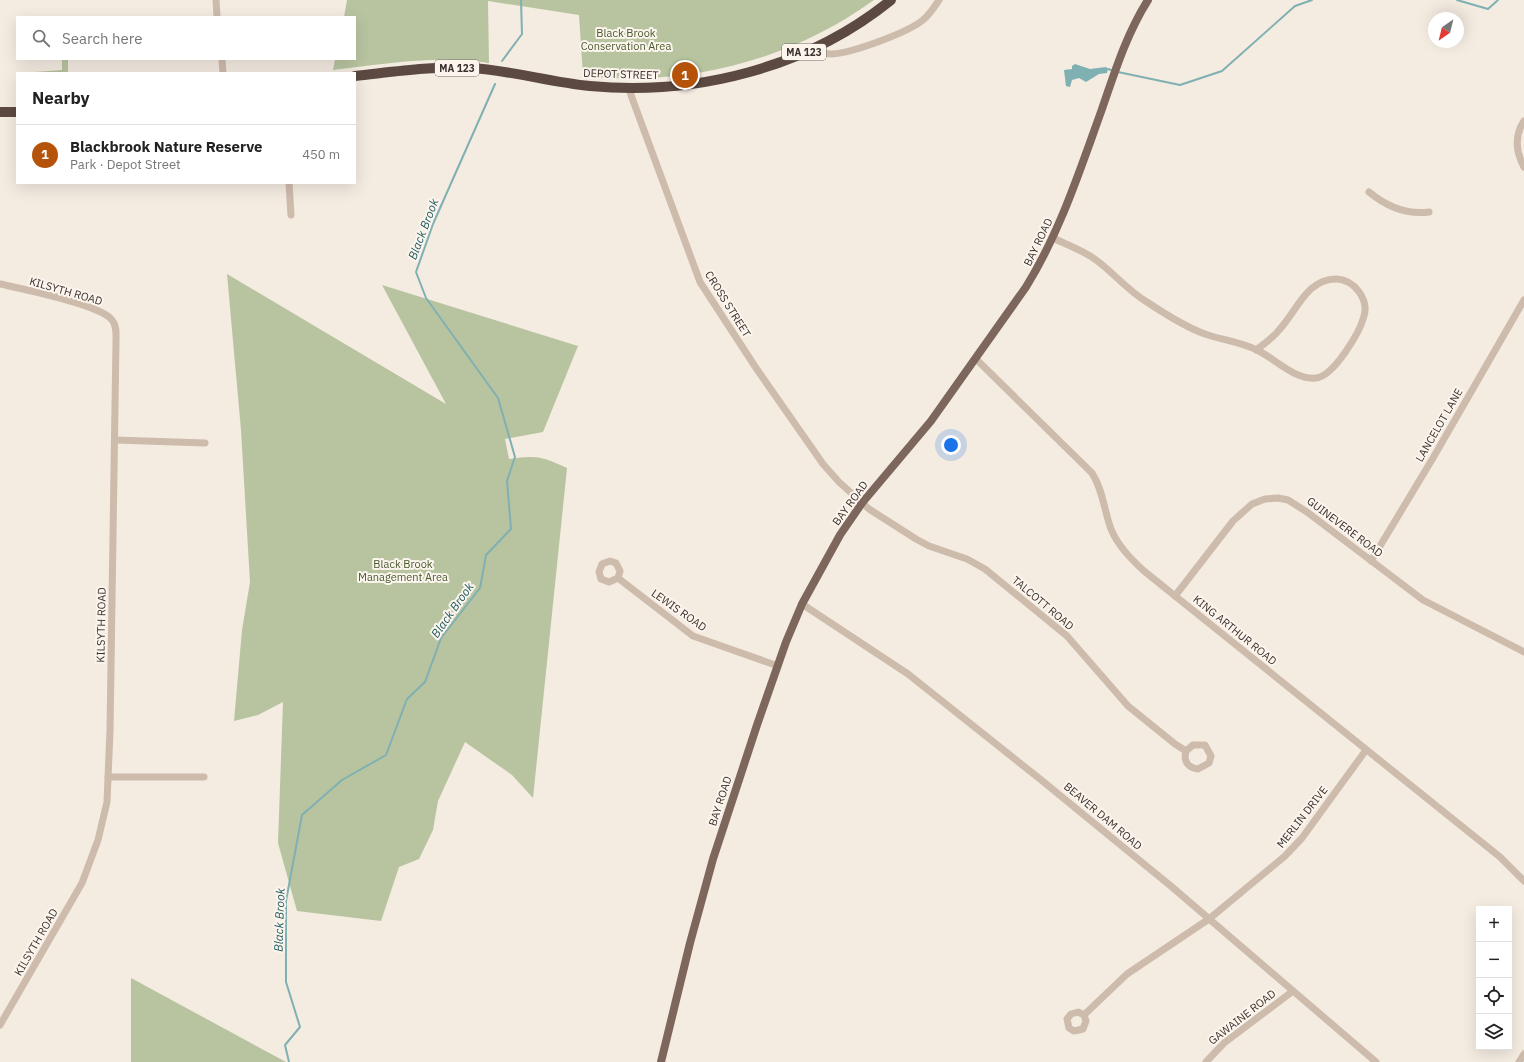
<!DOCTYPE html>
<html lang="en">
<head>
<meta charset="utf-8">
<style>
  :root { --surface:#fff; --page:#f6f6f6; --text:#222; --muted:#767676; --line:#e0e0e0; --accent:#b45309 }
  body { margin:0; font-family:"IBM Plex Sans",sans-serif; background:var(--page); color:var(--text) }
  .controls { position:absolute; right:12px; bottom:12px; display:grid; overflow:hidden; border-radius:0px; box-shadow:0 4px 16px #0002 }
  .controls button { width:36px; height:36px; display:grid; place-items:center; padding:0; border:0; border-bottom:1px solid var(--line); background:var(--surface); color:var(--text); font:20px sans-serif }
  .compass { position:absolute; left:1428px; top:12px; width:36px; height:36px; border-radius:50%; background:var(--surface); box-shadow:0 4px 16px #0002; rotate:215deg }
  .you { position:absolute; left:951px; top:445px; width:14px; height:14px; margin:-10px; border:3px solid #fff; border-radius:50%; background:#1a73e8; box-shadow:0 0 0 6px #1a73e833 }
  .badge { display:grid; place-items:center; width:26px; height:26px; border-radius:50%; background:var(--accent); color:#fff; font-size:13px; font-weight:700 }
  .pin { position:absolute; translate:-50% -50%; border:2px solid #fff; box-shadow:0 1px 4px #0006 }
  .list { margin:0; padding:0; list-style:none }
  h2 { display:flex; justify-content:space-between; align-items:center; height:52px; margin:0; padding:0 16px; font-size:17px }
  h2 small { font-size:13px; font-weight:400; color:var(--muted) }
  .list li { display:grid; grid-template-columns:26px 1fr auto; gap:12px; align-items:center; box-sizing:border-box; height:60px; padding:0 16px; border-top:1px solid var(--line) }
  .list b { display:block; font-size:15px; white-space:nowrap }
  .list p { margin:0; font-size:13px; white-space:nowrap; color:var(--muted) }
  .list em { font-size:13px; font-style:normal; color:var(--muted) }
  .icon { flex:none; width:22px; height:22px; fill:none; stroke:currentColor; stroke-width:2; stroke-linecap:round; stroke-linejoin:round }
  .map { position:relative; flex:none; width:1524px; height:1062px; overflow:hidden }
  .search { position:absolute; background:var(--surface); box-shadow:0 4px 16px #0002; left:16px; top:16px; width:340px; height:44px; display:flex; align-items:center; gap:10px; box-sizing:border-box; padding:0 14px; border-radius:0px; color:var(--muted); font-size:15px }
  .panel { position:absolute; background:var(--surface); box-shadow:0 4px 16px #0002; left:16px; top:72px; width:340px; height:112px; border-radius:0px }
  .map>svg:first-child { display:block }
</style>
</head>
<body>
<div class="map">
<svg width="1524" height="1062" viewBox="0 0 1524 1062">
  <rect width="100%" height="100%" fill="#f4ebe1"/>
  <!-- green -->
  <g fill="#b8c4a0">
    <path d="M347,0H874C789,61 687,87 583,76L579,15L488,1L489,63C437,55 385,64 333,70L335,59H355V17H344Z"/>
    <polygon points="62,59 68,59 68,73 21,73 62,70"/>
    <path d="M227,274L446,404L382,285L578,346L543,432L505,439L509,459C537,455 541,456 567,468L533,798L512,775L465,742L438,801L433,830L419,859L399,867L381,921L297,911L278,843L283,702L258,715L234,721L242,630L250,582L241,430Z"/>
    <polygon points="131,978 286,1062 131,1062"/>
  </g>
  <!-- water -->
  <polygon fill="#7fb0b2" points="1075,64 1090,69 1106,67 1108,69 1107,73 1099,74 1086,82 1079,78 1072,80 1070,87 1066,86 1064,70 1072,69 1072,66"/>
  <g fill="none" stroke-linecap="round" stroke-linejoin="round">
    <!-- stream -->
    <g stroke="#7fb0b2" stroke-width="2">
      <polyline points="1457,0 1488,9 1498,0"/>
      <polyline points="502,61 522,34 521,0"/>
      <polyline points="1108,69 1111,70"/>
      <polyline points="1118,72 1180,85 1222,71 1295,6 1312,0"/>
      <polyline points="289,1062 285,1045 300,1027 286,982 286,901 302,815 342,780 386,755 407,699 425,682 441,638 480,588 486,555 511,529 507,481 515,457 498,398 426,298 416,272 433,224 495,84"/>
    </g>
    <!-- minor -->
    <g stroke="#cdbbac" stroke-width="7">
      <polyline points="216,0 217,17"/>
      <path d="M808,50C816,51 825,54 832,54C852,53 910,32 924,19C930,14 935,6 939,0"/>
      <polyline points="222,59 223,73"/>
      <path d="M628,87L700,282L756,368L823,464L839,482L869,509L916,539L929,546L967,559L985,569L1067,636L1128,706L1175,744L1186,751C1183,761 1188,768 1198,769L1209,763L1211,756L1205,745H1193L1186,751"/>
      <path d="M1524,121C1514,136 1516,152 1524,167"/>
      <polyline points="289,183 291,215"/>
      <path d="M1369,192C1386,206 1407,215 1429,212"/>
      <path d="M1053,238C1067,245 1083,250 1096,260C1114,273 1128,291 1147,302C1165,314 1185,327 1205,334C1222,340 1241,342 1257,350C1276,359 1294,380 1316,378C1334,376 1360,332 1364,316C1369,299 1354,280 1337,279C1307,278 1297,311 1279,330C1273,338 1264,344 1256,350"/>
      <path d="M0,284C22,289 100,304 112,320C117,326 116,334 116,341L110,731L107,802L98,840L82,883L0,1025"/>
      <path d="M976,359L1092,473C1103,490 1104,510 1111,529C1118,546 1131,559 1144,571L1500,857L1524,881"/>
      <polyline points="115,440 205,443"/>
      <polyline points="1371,561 1433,458 1524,300"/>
      <polyline points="618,578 609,582 601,579 599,572 602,564 610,561 616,563 620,571 618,578 693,636 778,666"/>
      <polyline points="1175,596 1233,521 1252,504 1265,499 1278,498 1288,500 1307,512 1423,600 1524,652"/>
      <polyline points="802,604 908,674 1040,779 1172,887 1376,1062"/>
      <polyline points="108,777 204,777"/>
      <polyline points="1084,1015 1086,1021 1083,1029 1074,1031 1069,1028 1067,1019 1071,1014 1078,1012 1084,1015 1127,974 1209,919 1285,856 1302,838 1366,750"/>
      <polyline points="1206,1062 1224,1043 1293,991"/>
      <polyline points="1519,1062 1524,1054"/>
    </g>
    <!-- major -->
    <path stroke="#7d675c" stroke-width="8" d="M661,1062L690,943L713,859L757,725L786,642L802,604L840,535L862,503L931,421L1026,287C1060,232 1080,170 1102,109C1115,71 1127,33 1148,0"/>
    <!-- highway -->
    <g stroke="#5c4a42" stroke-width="10">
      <path d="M355,76C393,72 432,66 470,68C510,70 549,82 590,86C696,96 807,68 891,0"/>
      <polyline points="0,112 17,112"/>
    </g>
  </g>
  <g text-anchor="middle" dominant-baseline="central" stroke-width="4" stroke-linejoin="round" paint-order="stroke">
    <!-- shield labels -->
    <g fill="#fbf5ee" stroke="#756b66" stroke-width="1">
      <rect x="782" y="44" width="44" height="16" rx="3"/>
      <rect x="435" y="60" width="44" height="16" rx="3"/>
    </g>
    <g font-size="10" font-weight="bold" fill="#3b302b">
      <text x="804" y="52">MA 123</text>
      <text x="457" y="68">MA 123</text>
    </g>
    <!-- park labels -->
    <g font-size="11" fill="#4a5a2e" stroke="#fbf5ee">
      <text x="626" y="33">Black Brook<tspan x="626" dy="13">Conservation Area</tspan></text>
      <text x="403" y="564">Black Brook<tspan x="403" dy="13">Management Area</tspan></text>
    </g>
    <!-- street labels -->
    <g font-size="11" fill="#3b302b" stroke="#fbf5ee">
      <text transform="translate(621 74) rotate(2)">DEPOT STREET</text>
      <text transform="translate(1038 242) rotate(-64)">BAY ROAD</text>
      <text transform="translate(66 291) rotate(16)">KILSYTH ROAD</text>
      <text transform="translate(728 304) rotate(58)">CROSS STREET</text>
      <text transform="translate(1439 425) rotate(-60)">LANCELOT LANE</text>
      <text transform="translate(850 503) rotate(-54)">BAY ROAD</text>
      <text transform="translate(1345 527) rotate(37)">GUINEVERE ROAD</text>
      <text transform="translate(1043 603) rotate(40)">TALCOTT ROAD</text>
      <text transform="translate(679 610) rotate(35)">LEWIS ROAD</text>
      <text transform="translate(101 625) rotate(-89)">KILSYTH ROAD</text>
      <text transform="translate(1235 630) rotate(39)">KING ARTHUR ROAD</text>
      <text transform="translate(720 801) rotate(-72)">BAY ROAD</text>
      <text transform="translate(1103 816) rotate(40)">BEAVER DAM ROAD</text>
      <text transform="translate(1302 817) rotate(-52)">MERLIN DRIVE</text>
      <text transform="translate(36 942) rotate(-60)">KILSYTH ROAD</text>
      <text transform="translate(1242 1017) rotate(-38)">GAWAINE ROAD</text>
    </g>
    <!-- water labels -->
    <g font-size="12" font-style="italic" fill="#1f5a5e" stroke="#fbf5ee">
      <text transform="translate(423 229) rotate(-69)">Black Brook</text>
      <text transform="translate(452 610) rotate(-55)">Black Brook</text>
      <text transform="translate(279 920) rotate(-88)">Black Brook</text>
    </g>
  </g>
</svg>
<div class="controls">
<button>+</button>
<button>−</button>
<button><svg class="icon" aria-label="locate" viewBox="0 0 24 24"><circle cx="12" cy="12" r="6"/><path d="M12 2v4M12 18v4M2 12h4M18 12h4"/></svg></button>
<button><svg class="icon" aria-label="layers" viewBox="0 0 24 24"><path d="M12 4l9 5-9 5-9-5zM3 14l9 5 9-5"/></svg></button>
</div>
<svg class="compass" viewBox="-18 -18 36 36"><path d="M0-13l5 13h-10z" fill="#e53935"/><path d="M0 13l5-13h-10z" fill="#767676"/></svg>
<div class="you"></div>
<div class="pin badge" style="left:685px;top:75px">1</div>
<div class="search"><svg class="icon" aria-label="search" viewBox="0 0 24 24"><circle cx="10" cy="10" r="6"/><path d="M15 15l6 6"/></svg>Search here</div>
<section class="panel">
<h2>Nearby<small></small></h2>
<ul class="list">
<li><span class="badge">1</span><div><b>Blackbrook Nature Reserve</b><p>Park · Depot Street</p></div><em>450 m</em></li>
</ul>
</section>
</div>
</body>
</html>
